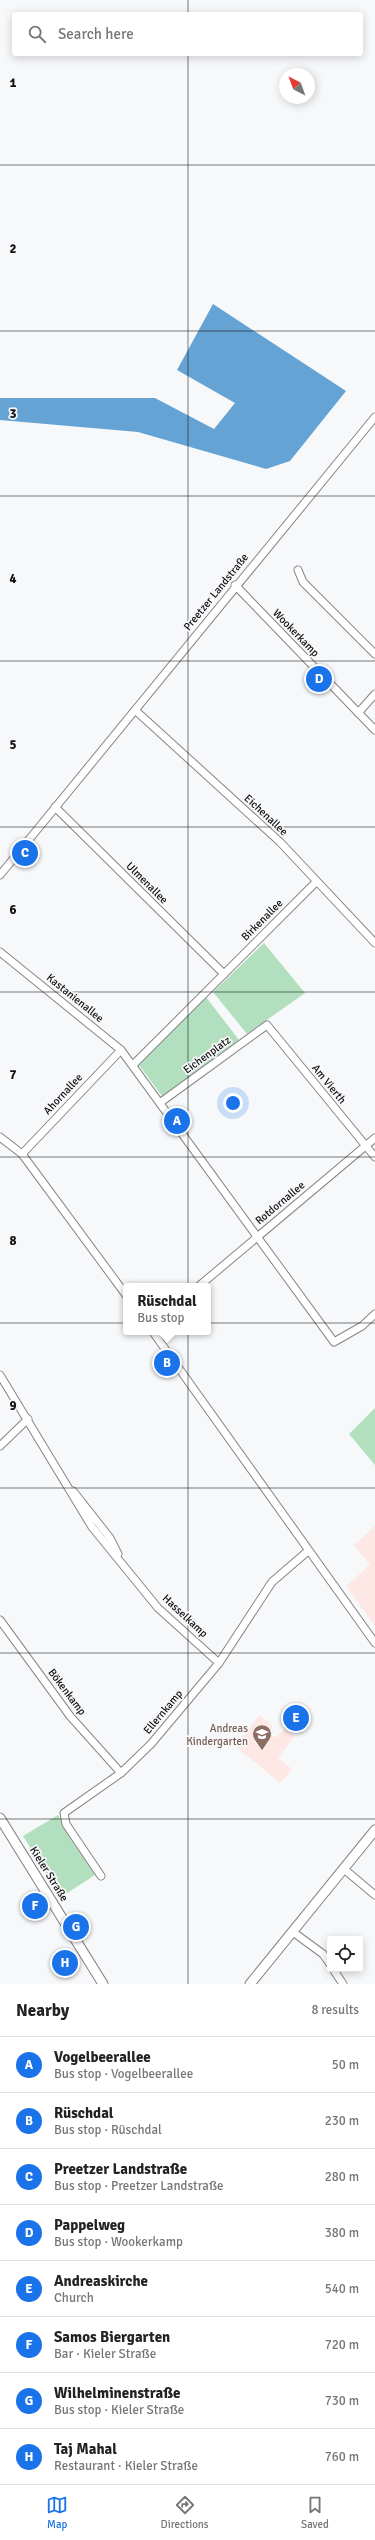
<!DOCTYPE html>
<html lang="en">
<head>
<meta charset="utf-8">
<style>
  :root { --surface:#fff; --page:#f6f6f6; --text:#222; --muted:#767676; --line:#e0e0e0; --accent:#1a73e8 }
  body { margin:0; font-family:Signika,sans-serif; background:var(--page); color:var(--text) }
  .controls { position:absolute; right:12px; bottom:12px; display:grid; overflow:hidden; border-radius:4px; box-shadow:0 2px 10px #0003 }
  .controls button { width:36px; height:36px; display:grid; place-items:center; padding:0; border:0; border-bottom:1px solid var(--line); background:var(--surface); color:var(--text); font:20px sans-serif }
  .compass { position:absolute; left:279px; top:68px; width:36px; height:36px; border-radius:50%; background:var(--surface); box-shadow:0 2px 10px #0003; rotate:319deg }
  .you { position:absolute; left:233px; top:1103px; width:14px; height:14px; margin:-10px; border:3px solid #fff; border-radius:50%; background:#1a73e8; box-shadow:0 0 0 6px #1a73e833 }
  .badge { display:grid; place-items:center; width:26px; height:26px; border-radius:50%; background:var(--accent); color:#fff; font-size:13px; font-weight:700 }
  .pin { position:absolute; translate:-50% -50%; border:2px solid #fff; box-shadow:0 1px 4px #0006 }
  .popup { position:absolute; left:123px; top:1283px; width:88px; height:52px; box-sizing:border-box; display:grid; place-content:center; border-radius:4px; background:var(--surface); filter:drop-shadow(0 1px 3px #0005); font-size:13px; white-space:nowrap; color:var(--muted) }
  .popup b { font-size:15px; color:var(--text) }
  .popup::after { content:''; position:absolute; left:50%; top:100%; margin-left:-8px; border:8px solid transparent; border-top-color:var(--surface) }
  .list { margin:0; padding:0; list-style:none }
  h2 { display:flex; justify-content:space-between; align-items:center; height:52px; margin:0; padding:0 16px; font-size:17px }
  h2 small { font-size:13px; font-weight:400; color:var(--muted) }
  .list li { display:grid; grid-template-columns:26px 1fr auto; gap:12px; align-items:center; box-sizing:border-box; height:56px; padding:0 16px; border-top:1px solid var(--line) }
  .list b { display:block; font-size:15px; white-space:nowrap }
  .list p { margin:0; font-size:13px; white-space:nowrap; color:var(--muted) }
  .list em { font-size:13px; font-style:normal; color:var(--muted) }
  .icon { flex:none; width:22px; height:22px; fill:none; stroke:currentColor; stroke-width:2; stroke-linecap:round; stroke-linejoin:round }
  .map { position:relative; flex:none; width:375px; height:1984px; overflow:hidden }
  .search { position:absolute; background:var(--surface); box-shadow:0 2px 10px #0003; left:12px; right:12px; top:12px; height:44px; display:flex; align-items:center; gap:10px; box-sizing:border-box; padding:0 14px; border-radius:4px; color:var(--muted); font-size:15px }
  .sheet { height:500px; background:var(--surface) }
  nav { display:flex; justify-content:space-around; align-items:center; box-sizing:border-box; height:56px; border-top:1px solid var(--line); background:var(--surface); font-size:11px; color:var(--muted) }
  nav a { display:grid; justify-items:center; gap:2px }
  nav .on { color:var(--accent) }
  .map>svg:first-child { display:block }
</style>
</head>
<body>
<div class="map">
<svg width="375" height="1984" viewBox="0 0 375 1984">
  <rect width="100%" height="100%" fill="#f7f8fa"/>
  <!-- education -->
  <g fill="#fee8e6">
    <polygon points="375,1526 375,1626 346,1586 370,1565 354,1545"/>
    <polygon points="260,1715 273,1726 269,1733 275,1738 285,1729 294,1737 278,1758 292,1769 280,1783 235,1746"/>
  </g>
  <!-- green -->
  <g fill="#b2e0bf">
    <polygon points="264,943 305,993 247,1034 213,992"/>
    <polygon points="206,997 239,1040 162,1096 139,1065"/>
    <polygon points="375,1408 375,1465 349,1434"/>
    <polygon points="58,1815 95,1875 61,1897 23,1836"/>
  </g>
  <!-- water -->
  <polygon fill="#65a3d4" points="213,304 346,391 290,461 266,469 138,432 0,420 0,398 155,398 214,429 235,403 177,370"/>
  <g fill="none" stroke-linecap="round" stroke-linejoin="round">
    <!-- street casing -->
    <g stroke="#868689" stroke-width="9">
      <g id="street">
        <polyline points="298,570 303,582 375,654"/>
        <polyline points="235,585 375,730"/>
        <polyline points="135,710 280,842 375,943"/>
        <polyline points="358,713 375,694"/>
        <polyline points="55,807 224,974"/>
        <polyline points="0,875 375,417"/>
        <polyline points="0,952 121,1050 334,1342 362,1326 375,1314"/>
        <polyline points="133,1065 316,882"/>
        <polyline points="161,1102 267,1025 375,1157"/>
        <polyline points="0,1137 22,1154 126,1295"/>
        <polyline points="22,1154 121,1050"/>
        <polyline points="199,1286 375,1138"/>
        <polyline points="153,1332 375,1643"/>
        <polyline points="0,1375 92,1527 158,1608 219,1663"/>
        <polyline points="0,1446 28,1419"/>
        <polyline points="73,1491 110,1538 118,1554"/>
        <polyline points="0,1620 70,1716 121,1773"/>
        <polyline points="344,1869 375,1895"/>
        <polyline points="101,1876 66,1824 64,1813 121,1773 151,1744 219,1663 272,1582 308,1551"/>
        <polyline points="293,1932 323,1954 330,1964"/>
        <polyline points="333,1969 343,1984"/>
      </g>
    </g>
    <!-- secondary casing -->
    <g stroke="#868689" stroke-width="11">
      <g id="secondary">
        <polyline points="0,1818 103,1984"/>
        <polyline points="250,1984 375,1830"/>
      </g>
    </g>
    <!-- street -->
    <use href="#street" stroke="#fff" stroke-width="7"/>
    <!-- secondary -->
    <use href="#secondary" stroke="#fff" stroke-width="9"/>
  </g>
  <!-- grid -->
  <path fill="none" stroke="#101011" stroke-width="1" stroke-opacity="0.55" d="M188,0V14M188,54V1984M0,165H375M0,331H375M0,496H375M0,661H375M0,827H375M0,992H375M0,1157H375M0,1323H375M0,1488H375M0,1653H375M0,1819H375"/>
  <!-- icons -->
  <defs>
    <g id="school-pin" transform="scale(1)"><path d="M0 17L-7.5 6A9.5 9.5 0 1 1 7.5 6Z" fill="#8d6e63" stroke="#f7f8fa"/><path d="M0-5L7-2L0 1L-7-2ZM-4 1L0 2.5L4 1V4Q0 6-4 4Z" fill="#fff"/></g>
  </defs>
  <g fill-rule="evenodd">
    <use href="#school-pin" x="262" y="1734"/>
  </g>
  <g text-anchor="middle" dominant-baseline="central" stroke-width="3.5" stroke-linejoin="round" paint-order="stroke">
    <!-- street labels -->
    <g font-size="11" fill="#101011" stroke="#f7f8fa">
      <text transform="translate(216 592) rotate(-51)">Preetzer Landstraße</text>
      <text transform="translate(296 633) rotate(46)">Wookerkamp</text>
      <text transform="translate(266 815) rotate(43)">Eichenallee</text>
      <text transform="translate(147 883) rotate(45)">Ulmenallee</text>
      <text transform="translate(262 920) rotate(-45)">Birkenallee</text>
      <text transform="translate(75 998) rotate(39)">Kastanienallee</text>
      <text transform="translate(207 1055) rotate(-36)">Eichenplatz</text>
      <text transform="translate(329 1084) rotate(51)">Am Vierth</text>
      <text transform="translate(63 1094) rotate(-47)">Ahornallee</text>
      <text transform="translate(280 1203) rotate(-40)">Rotdornallee</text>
      <text transform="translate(185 1616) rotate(43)">Hasselkamp</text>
      <text transform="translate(67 1692) rotate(53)">Bökenkamp</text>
      <text transform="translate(163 1712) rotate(-50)">Ellernkamp</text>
      <text transform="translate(49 1874) rotate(58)">Kieler Straße</text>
    </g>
    <!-- education labels -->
    <g font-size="11" fill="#785e54" stroke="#f7f8fa" text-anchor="end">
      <text x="248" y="1728">Andreas<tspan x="248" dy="13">Kindergarten</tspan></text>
    </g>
  </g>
  <g font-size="13" text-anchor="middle" font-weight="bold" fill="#101011" stroke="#f7f8fa" stroke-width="3.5" stroke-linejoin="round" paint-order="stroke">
    <text x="13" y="87">1</text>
    <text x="13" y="253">2</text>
    <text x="13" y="418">3</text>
    <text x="13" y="583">4</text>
    <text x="13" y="749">5</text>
    <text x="13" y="914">6</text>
    <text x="13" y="1079">7</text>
    <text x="13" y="1245">8</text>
    <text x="13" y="1410">9</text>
  </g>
</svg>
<div class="controls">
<button><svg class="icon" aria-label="locate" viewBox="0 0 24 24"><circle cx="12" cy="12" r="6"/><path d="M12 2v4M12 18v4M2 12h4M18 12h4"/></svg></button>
</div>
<svg class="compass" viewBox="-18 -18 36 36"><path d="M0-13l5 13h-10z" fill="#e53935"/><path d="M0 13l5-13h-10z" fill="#767676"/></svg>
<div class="you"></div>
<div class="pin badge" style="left:177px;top:1121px">A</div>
<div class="pin badge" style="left:167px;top:1363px">B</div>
<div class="popup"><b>Rüschdal</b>Bus stop</div>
<div class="pin badge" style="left:25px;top:853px">C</div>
<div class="pin badge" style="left:319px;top:679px">D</div>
<div class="pin badge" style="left:296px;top:1718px">E</div>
<div class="pin badge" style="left:35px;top:1906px">F</div>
<div class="pin badge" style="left:76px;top:1927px">G</div>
<div class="pin badge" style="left:65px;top:1963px">H</div>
<div class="search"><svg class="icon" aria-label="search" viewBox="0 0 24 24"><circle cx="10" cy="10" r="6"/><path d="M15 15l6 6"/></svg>Search here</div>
</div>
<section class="sheet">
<h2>Nearby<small>8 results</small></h2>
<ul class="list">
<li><span class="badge">A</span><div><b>Vogelbeerallee</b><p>Bus stop · Vogelbeerallee</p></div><em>50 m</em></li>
<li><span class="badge">B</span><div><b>Rüschdal</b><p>Bus stop · Rüschdal</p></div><em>230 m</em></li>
<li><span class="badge">C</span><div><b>Preetzer Landstraße</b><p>Bus stop · Preetzer Landstraße</p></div><em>280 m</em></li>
<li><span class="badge">D</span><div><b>Pappelweg</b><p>Bus stop · Wookerkamp</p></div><em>380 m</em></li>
<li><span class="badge">E</span><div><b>Andreaskirche</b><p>Church</p></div><em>540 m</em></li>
<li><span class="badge">F</span><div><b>Samos Biergarten</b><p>Bar · Kieler Straße</p></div><em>720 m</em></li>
<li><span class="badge">G</span><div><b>Wilhelminenstraße</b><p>Bus stop · Kieler Straße</p></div><em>730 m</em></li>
<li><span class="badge">H</span><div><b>Taj Mahal</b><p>Restaurant · Kieler Straße</p></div><em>760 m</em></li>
</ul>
</section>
<nav>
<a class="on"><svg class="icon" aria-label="map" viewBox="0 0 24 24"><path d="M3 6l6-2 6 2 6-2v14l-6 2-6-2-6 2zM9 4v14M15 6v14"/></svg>Map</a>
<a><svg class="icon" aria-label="directions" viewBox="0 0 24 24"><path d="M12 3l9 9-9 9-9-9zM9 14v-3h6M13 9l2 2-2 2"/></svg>Directions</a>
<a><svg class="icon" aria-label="saved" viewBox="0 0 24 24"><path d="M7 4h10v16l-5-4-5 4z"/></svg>Saved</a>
</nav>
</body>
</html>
